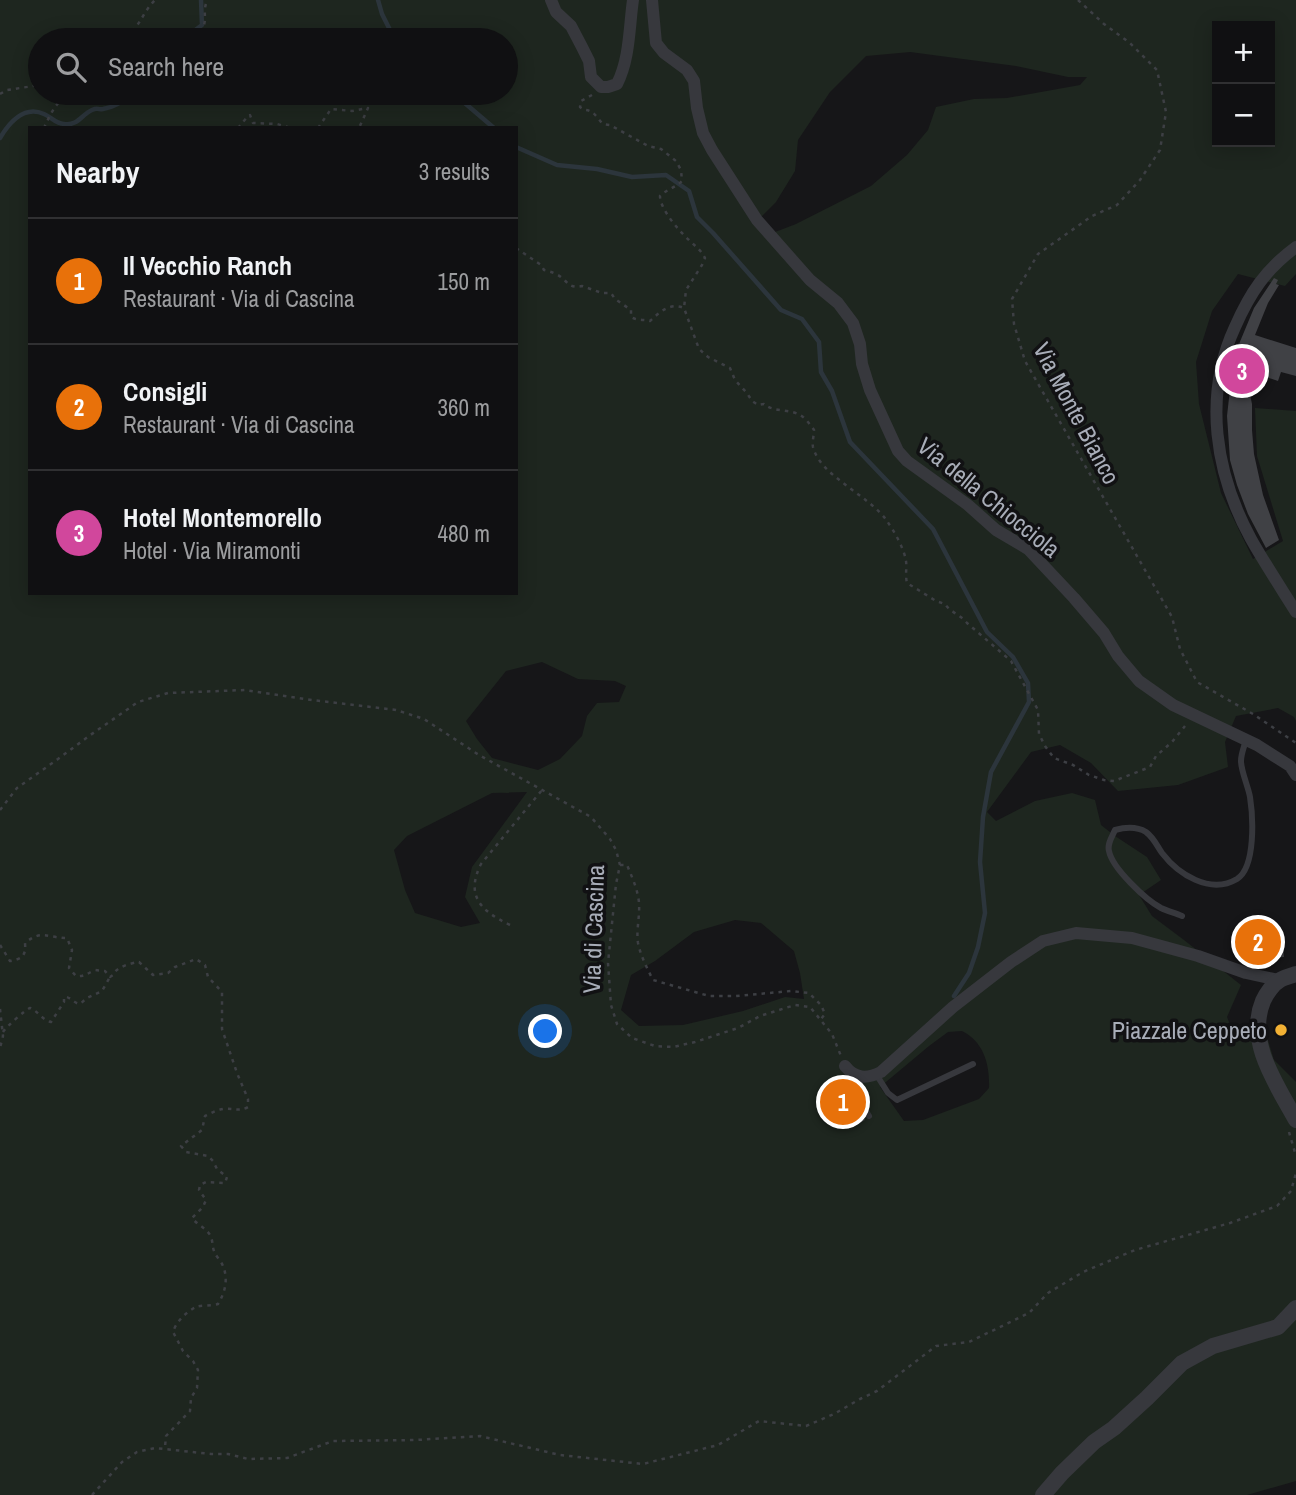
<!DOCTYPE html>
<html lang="en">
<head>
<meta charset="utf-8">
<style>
  :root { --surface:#101012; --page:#1e1e20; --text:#f1f3f6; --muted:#9c9d9f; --line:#303032; --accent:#ea580c }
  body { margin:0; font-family:"Archivo Narrow",sans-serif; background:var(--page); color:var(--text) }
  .controls { position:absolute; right:21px; top:21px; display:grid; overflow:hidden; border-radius:0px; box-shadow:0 4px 18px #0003 }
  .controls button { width:63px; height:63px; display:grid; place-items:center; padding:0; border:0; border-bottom:2px solid var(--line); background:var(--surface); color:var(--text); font:35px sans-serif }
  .you { position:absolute; left:546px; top:1032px; width:24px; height:24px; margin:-18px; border:5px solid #fff; border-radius:50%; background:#1a73e8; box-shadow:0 0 0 10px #1a73e833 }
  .badge { display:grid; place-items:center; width:46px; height:46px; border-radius:50%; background:var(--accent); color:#fff; font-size:23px; font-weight:700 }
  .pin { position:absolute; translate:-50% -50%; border:4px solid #fff; box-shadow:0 2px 7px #0006 }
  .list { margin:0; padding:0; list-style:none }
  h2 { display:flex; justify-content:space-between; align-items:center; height:91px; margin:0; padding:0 28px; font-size:30px }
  h2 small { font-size:23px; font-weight:400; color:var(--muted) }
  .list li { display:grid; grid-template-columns:46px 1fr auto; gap:21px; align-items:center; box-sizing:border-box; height:126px; padding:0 28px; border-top:2px solid var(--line) }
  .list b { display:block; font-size:26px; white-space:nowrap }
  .list p { margin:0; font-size:23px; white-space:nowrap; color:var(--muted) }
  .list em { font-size:23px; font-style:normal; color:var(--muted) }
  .icon { flex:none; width:38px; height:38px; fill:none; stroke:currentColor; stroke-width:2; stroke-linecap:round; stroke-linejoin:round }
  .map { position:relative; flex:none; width:1296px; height:1495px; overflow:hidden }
  .search { position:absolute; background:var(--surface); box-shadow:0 4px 18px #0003; left:28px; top:28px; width:490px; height:77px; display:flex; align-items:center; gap:18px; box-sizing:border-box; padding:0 24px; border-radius:38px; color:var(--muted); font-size:26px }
  .panel { position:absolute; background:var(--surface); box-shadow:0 4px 18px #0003; left:28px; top:126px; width:490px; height:469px; border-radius:0px }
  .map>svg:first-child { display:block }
</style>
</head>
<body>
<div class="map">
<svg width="1296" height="1495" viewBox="0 0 1296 1495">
  <rect width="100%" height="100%" fill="#161618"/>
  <!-- green -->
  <path fill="#1e261f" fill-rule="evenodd" d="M0,0H1296V274L1285,286L1238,274L1212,311L1196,362L1199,404L1221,493L1253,559L1283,541L1257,456L1255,408L1296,411V721L1294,717L1278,708L1236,716L1225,742L1228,767L1178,785L1118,791L1091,763L1060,745L1031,752L987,812L996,821L1035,801L1072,793L1095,800L1101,825L1115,836L1147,857L1161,880L1139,895L1152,916L1184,940L1241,985L1227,1017L1232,1029L1267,1037L1274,1060L1296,1082V1481L1247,1495H0ZM1217,26H1270V142H1217ZM40,40H506V93H40ZM910,52L1016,66L1068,77H1087L1080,85L1007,98L974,99L936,107L928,130L907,155L871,186L796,224L770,234L758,220L776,202L795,171L798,140L830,92L866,56ZM30,128H516V593H30ZM542,662L578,679L615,681L626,686L619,702L597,703L587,716L582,736L560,759L538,770L492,758L477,739L466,721L506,671ZM527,792L472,867L465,897L480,923L461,927L415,913L405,890L394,850L407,836L492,793ZM735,920L761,923L794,951L800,973L804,999L785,997L743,1011L683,1025L639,1026L621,1010L631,975L655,961L694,932ZM962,1031C984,1042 990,1065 989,1088L979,1099L923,1120L904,1121L880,1087L929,1046L948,1032Z"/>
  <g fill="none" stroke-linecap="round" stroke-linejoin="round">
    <!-- stream -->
    <g stroke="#2c353c" stroke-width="4.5">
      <polyline points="378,0 382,14 395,40"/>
      <polyline points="182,40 202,25 201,0"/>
      <polyline points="453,93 494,128"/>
      <path d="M0,138C9,123 24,105 44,114C51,117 56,124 64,124C78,126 81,115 92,110C99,107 96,110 103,109C115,107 123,102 131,93"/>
      <polyline points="516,147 557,165 597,169 632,177 666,175 689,191 697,217 713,233 781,310 802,319 819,342 821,372 832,391 850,442 933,529 987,632 1013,657 1028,683 1029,702 991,772 983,817 980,862 985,913 978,947 969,973 954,996"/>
    </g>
  </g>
  <!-- building -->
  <g fill="#404145">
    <polygon points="1274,278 1278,280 1276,284 1279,285 1268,303 1255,335 1296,348 1296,376 1281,372 1278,381 1245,370 1252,404 1252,430 1254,454 1263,495 1279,540 1266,548 1248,514 1237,485 1230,460 1227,416 1232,371 1239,342 1239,344 1254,308"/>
    <polygon points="1282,930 1284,957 1255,959 1254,951 1234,951 1233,932"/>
    <polygon points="843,1082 865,1120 853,1127 852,1125 846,1129 842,1121 831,1127 822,1112 825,1110 824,1107 839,1098 833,1087"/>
  </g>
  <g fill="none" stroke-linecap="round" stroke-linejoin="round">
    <!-- path -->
    <g stroke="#3d3f44" stroke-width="2.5" stroke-dasharray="3.5 5" stroke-linecap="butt">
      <polyline points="1078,0 1104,24 1130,43 1157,70 1166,112 1160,150 1140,180 1117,205 1092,216 1038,254 1012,299 1014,324 1025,361 1172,617 1180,649 1197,682 1253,714 1296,743"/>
      <path d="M118,40C139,33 140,15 155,0"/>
      <path d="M185,40C190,38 198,34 201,30C209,21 201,10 208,0"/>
      <polyline points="0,94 7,90 40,85"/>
      <path d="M592,95L581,101L580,107L584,110C594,110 596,117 603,124L610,125L648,146L661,149L676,161L681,170L682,181C675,188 667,189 660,196C660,209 679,231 689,240C695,246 701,250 705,258L702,265L686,290L684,308"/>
      <path d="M44,128C51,113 59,94 77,94C87,94 95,95 105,93"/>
      <polyline points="238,128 248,116 250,115 253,123 277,124 291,128"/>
      <polyline points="318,128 331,109 352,111 368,108 359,128"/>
      <path d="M516,248L541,265L544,270C548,271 552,272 556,274C568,280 567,289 582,286L602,293H611L615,299L631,310V317C637,321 643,319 650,321C660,312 670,302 684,308L699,349L708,357L730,368L735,380L747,393L752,401L758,405L764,404C774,413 792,408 803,417C807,420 811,426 814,430C814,435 812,442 813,447C820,476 869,495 887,521C894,531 904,548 906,561C907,568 905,575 907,583L936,601L945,604C950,612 961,615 967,623L1011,661L1038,710L1039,734L1045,746L1054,758L1073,765L1089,775L1104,780L1114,781L1150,767L1156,756L1172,742L1185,726"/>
      <polyline points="0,810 17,788 58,759 89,736 138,702 168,693 245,690 312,700 396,710 424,719 479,755 591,817 610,839 616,850 620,865 616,884 608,963 611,1005 617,1024 632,1038 655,1046 673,1047 695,1042 738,1028 760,1016 795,1005 810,1007 832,1034 841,1056"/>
      <path d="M620,865H627C632,877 638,890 639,903C640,917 636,930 638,943C641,957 647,968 653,980L709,996H736L791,991L809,993L821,1005L825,1014L821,1019"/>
      <path d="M510,925C481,911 465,896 481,864L542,790"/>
      <path d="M0,945L10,961C23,959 26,955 25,943C42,929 47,938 67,938L72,950L69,968L76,976C84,977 88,973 95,970L105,971L110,977L113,975C116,967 131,963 139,962L153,975L168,973L175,967L196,959L205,965L208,977L222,992V1029L237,1073L248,1099V1107C239,1112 233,1108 223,1109C217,1110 211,1113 205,1116L202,1130L181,1146L186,1152L208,1156L213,1161L217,1169L227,1177L225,1183L206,1182L200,1185L199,1190L206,1200L203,1207L192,1218C197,1225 207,1228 211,1237C213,1242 212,1248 215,1253C216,1256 219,1259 221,1262C229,1276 226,1291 218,1304C212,1306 200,1305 196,1307C186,1312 176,1322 173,1332L183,1351L193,1361L198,1370L197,1388L191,1398L190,1411L166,1436L165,1447"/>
      <polyline points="0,1009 3,1036 0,1048"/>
      <path d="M3,1032C6,1027 25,1010 30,1008C38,1011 42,1020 51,1022L64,1002V997C70,996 73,1003 80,1004L87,998L102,991L110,977"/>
      <polyline points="1289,1132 1296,1156"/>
      <polyline points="92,1495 122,1462 137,1452 155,1448 211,1454 228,1454 248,1459 287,1458 333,1441 416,1440 480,1436 560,1455 643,1464 718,1445 759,1421 806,1426 834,1414 860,1399 877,1391 936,1346 969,1342 1029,1313 1048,1293 1083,1272 1135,1250 1230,1223 1277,1206 1291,1191 1296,1173"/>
    </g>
    <!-- service -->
    <g stroke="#37383d" stroke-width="6">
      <path d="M1182,916C1175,913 1167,911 1161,908C1146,900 1112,868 1109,851C1107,844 1112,837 1115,830C1126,827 1136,826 1146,832C1154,838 1157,846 1162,853C1178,874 1210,895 1237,879C1256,867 1253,816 1250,797C1248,786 1241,771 1241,761C1241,754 1244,747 1246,740"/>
      <polyline points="876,1074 888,1093 897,1100 973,1064"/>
      <polyline points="861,1077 857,1096 869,1116"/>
    </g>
    <!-- minor -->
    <g stroke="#37383d" stroke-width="12">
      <path d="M551,0L556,12L571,26L582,47L589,61L591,77L601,87H608L617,84C630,58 629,28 633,0"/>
      <polyline points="652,0 656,43 664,53 687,70 694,81 697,108 703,133 712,150 757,220 810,280 838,303 853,323 860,344 862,364 870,390 898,451 907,461 968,505 996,530 1028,549 1074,598 1104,633 1118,656 1139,681 1173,705 1257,745 1290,766 1296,775"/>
      <path d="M1296,247C1265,270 1250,293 1235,327C1203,396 1215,473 1251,539C1265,564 1281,588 1296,612"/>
      <path d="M845,1066C855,1079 867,1079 881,1072L953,1007L1011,962L1043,941L1076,933L1132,938L1198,956L1246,973L1279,980"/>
    </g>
    <!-- tertiary -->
    <g stroke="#37383d" stroke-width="16">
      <path d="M1296,974C1291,976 1285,977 1280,980C1273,984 1266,994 1263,1001C1246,1042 1277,1085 1296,1120"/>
      <polyline points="1043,1495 1062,1473 1094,1442 1114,1428 1147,1398 1182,1363 1213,1346 1278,1327 1296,1308"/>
    </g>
  </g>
  <!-- markers -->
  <circle fill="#f2b134" stroke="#111113" stroke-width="2.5" cx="1281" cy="1030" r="7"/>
  <g text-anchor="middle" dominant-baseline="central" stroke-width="7" stroke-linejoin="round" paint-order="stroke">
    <!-- street labels -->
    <g font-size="24" fill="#a8adb8" stroke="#111113">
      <text transform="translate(1077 413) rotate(62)">Via Monte Bianco</text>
      <text transform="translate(989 497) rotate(39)">Via della Chiocciola</text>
      <text transform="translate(593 929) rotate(-88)">Via di Cascina</text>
    </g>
    <!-- poi labels -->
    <g font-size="24" fill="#a8adb8" stroke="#111113" text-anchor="end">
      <text x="1267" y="1030">Piazzale Ceppeto</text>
    </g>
  </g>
</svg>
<div class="controls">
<button>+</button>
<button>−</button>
</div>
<div class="you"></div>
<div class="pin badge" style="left:843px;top:1102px;background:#e8710a">1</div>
<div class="pin badge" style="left:1258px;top:942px;background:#e8710a">2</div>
<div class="pin badge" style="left:1242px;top:371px;background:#d1479c">3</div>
<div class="search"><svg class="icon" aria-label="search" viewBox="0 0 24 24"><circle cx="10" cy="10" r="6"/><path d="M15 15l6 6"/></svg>Search here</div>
<section class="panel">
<h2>Nearby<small>3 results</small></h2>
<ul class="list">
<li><span class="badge" style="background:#e8710a">1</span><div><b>Il Vecchio Ranch</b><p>Restaurant · Via di Cascina</p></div><em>150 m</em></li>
<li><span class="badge" style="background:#e8710a">2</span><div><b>Consigli</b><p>Restaurant · Via di Cascina</p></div><em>360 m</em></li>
<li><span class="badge" style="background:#d1479c">3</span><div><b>Hotel Montemorello</b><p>Hotel · Via Miramonti</p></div><em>480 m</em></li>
</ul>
</section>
</div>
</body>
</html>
